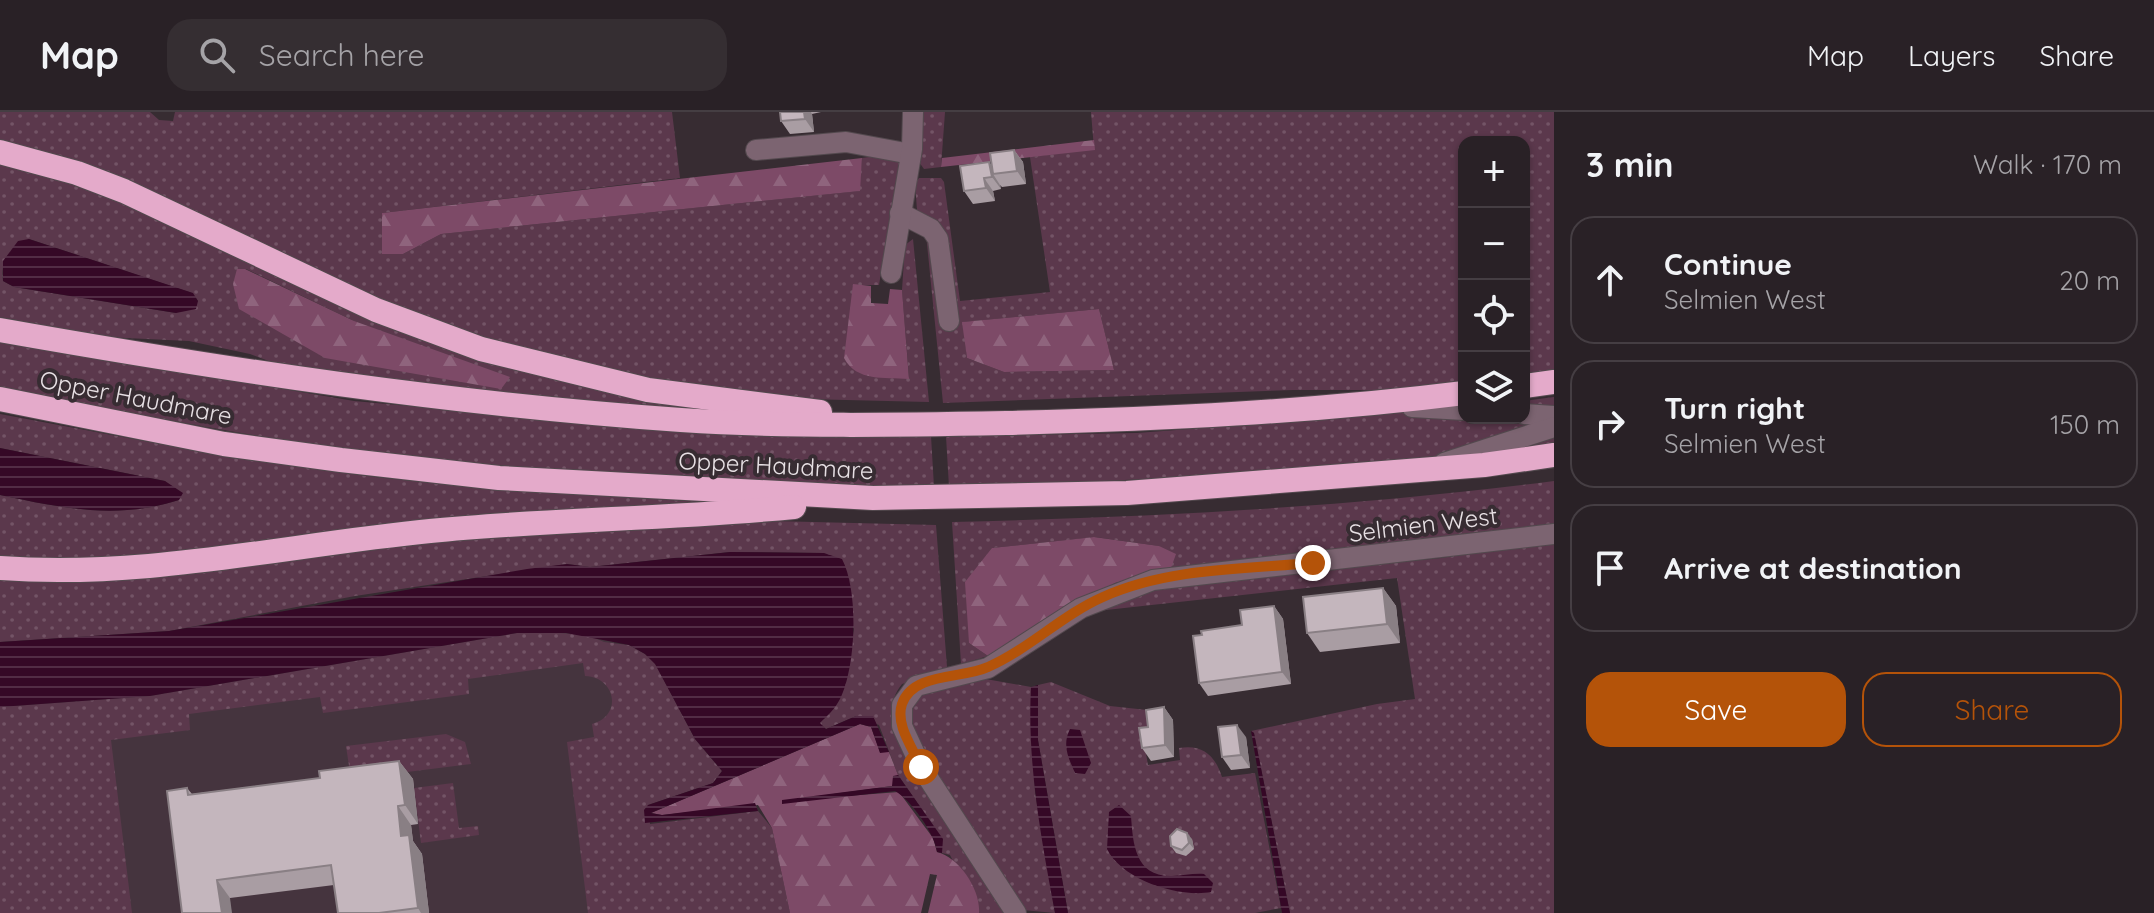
<!DOCTYPE html>
<html lang="en">
<head>
<meta charset="utf-8">
<style>
  :root { --surface:#292126; --page:#352e32; --text:#f1f3f6; --muted:#a5a3a7; --line:#453e43; --accent:#b45309 }
  body { margin:0; font-family:Quicksand,sans-serif; background:var(--page); color:var(--text) }
  .controls { position:absolute; right:24px; top:24px; display:grid; overflow:hidden; border-radius:16px; box-shadow:0 2px 6px #0004 }
  .controls button { width:72px; height:72px; display:grid; place-items:center; padding:0; border:0; border-bottom:2px solid var(--line); background:var(--surface); color:var(--text); font:40px sans-serif }
  .stop { position:absolute; width:24px; height:24px; margin:-18px; border:6px solid #b45309; border-radius:50%; background:#fff }
  .stop.end { background:#b45309; border-color:#fff; box-shadow:0 2px 8px #0008 }
  .list { margin:0; padding:0; list-style:none }
  h2 { display:flex; justify-content:space-between; align-items:center; height:104px; margin:0; padding:0 32px; font-size:34px }
  h2 small { font-size:26px; font-weight:400; color:var(--muted) }
  .list li { display:grid; grid-template-columns:52px 1fr auto; gap:24px; align-items:center; box-sizing:border-box; height:128px; margin:0 16px 16px; padding:0 16px; border:2px solid var(--line); border-radius:24px }
  .list b { display:block; font-size:30px; white-space:nowrap }
  .list p { margin:0; font-size:26px; white-space:nowrap; color:var(--muted) }
  .list em { font-size:26px; font-style:normal; color:var(--muted) }
  .actions { display:flex; gap:16px; padding:24px 32px }
  .actions a { flex:1; padding:18px 0; border:2px solid var(--accent); border-radius:24px; text-align:center; font-size:28px; color:var(--accent) }
  .actions .main { background:var(--accent); color:#fff }
  .icon { flex:none; width:44px; height:44px; fill:none; stroke:currentColor; stroke-width:2; stroke-linecap:round; stroke-linejoin:round }
  .map { position:relative; flex:none; width:1554px; height:801px; overflow:hidden }
  header { display:flex; align-items:center; gap:48px; box-sizing:border-box; height:112px; padding:0 40px; background:var(--surface); border-bottom:2px solid var(--line) }
  header strong { font-size:38px }
  nav { display:flex; gap:44px; margin-inline-start:auto; font-size:28px }
  .search { width:560px; height:72px; background:var(--page); display:flex; align-items:center; gap:20px; box-sizing:border-box; padding:0 28px; border-radius:24px; color:var(--muted); font-size:30px }
  main { display:flex }
  aside { flex:1; background:var(--surface) }
  .map>svg:first-child { display:block }
</style>
</head>
<body>
<header>
<strong>Map</strong>
<div class="search"><svg class="icon" aria-label="search" viewBox="0 0 24 24"><circle cx="10" cy="10" r="6"/><path d="M15 15l6 6"/></svg>Search here</div>
<nav><a>Map</a><a>Layers</a><a>Share</a></nav>
</header>
<main>
<div class="map">
<svg width="1554" height="801" viewBox="0 0 1554 801">
  <defs>
    <pattern id="grass-dots" width="8" height="8" patternUnits="userSpaceOnUse" patternTransform="scale(2)"><rect width="8" height="8" fill="#5b384c"/><path d="M2 2h.1M6 6h.1" fill="none" stroke="#735466" stroke-width="1.8" stroke-linecap="round"/></pattern>
    <pattern id="forest-firs" width="22" height="20" patternUnits="userSpaceOnUse" patternTransform="scale(2)"><rect width="22" height="20" fill="#7d4a67"/><path d="M5 1l3.5 6h-7zM16 11l3.5 6h-7z" fill="#8f647d"/></pattern>
    <pattern id="water-rules" width="6" height="5" patternUnits="userSpaceOnUse" patternTransform="scale(2)"><rect width="6" height="5" fill="#350826"/><path d="M0 2.5h6" fill="none" stroke="#522c45"/></pattern>
  </defs>
  <rect width="100%" height="100%" fill="#372c32"/>
  <!-- built -->
  <polygon fill="#45343e" points="610,504 658,801 0,801 0,581"/>
  <!-- grass -->
  <g fill="url(#grass-dots)" fill-rule="evenodd">
    <polygon points="0,0 150,0 159,8 173,9 175,0 672,0 680,66 382,101 382,142 403,142 441,122 859,79 862,46 889,42 900,48 879,173 853,173 853,186 909,266 902,178 905,133 913,127 929,290 764,286 690,280 499,235 0,32"/>
    <polygon points="922,0 945,0 941,55 924,57 919,50"/>
    <path d="M1091,0H1554V259L1524,262V30H1464V269L1393,278H1293L943,291L926,122L934,129L945,211L954,210L944,128L917,98L915,71L919,66H941L944,70L960,189L1050,180L1030,45L1094,37ZM1099,197L1114,258L1004,260L967,246L963,210Z"/>
    <path d="M0,47L74,68L290,167L689,293L688,297L565,287L290,257L250,242L189,229L105,225L0,205ZM29,127L192,181L198,189L176,201L14,175L3,169C0,146 11,137 29,127ZM246,157L354,209L233,173Z"/>
    <path d="M0,229L354,289L685,319L931,324L934,375C738,373 541,361 347,337C230,322 115,297 0,275Z"/>
    <path d="M1554,285V333C1352,356 1152,369 949,375L946,324L1137,321L1464,296V306H1524V289Z"/>
    <path d="M0,302C112,323 223,345 336,360C462,377 590,383 718,391L108,452L0,449V383C62,396 116,408 179,388L165,369L0,336Z"/>
    <path d="M1554,369V416L1171,456L1159,434L1095,425L992,436L969,531L988,544L961,552L952,410C1154,405 1354,395 1554,369Z"/>
    <path d="M772,409L936,413L947,555L945,559L902,572C891,586 890,599 895,616L1006,801H979L950,743L942,741V727L898,663L879,613L856,604L826,617L819,611L845,567L854,517L824,441L730,440L590,455L567,452L355,484L169,519L0,530V463L481,421Z"/>
    <polygon points="1554,428 1554,801 1290,801 1254,621 1251,619 1377,592 1415,587 1397,466 1097,499 1129,482 1188,471 1441,446"/>
    <path d="M545,520L588,523L604,530L629,533L645,542L655,551L695,627L722,659L713,671L648,693L650,712L758,699L772,716L790,801H588L567,630L594,625L592,612C623,604 616,565 585,564L583,551L468,567L469,582L323,601L320,585L189,602L190,618L111,628L132,801H0V595L150,584L517,521Z"/>
    <polygon points="980,566 1031,575 1035,680 1055,801 1023,798 943,677 908,608 914,585"/>
    <path d="M1051,570L1110,594L1147,598L1149,623L1143,625L1148,653L1180,648L1179,636C1202,632 1215,643 1222,665L1255,661L1281,796L1255,801H1068L1038,628V573Z"/>
    <polygon points="446,622 465,630 471,652 351,667 346,634"/>
    <polygon points="453,671 459,716 478,714 479,723 421,731 414,676"/>
  </g>
  <!-- forest -->
  <g fill="url(#forest-firs)">
    <polygon points="1094,28 1095,38 941,55 942,46"/>
    <polygon points="862,46 860,79 441,122 403,142 382,142 382,101"/>
    <polygon points="237,157 245,157 354,209 510,265 501,277 325,246 239,197 233,172"/>
    <path d="M853,172L871,174V191L888,192L890,177L902,178L909,267C884,265 857,270 844,246Z"/>
    <polygon points="1099,197 1114,258 1004,260 967,246 962,210"/>
    <polygon points="1094,425 1159,434 1176,442 1171,456 1115,471 988,544 969,531 965,470 992,436"/>
    <path d="M860,612L871,615L880,640H889L898,663L892,674L782,689L899,680L933,726L937,740C959,745 981,778 979,801H928L937,763L930,762L921,801H790L772,716L758,693L662,703L651,701Z"/>
  </g>
  <!-- water -->
  <g fill="url(#water-rules)">
    <polygon points="29,127 193,181 198,189 196,197 176,201 14,175 3,169 3,149 18,129"/>
    <path d="M0,336L165,369L183,381L179,388C117,408 62,396 0,383Z"/>
    <path d="M730,440L824,441L842,447C859,479 856,555 840,587C835,597 827,604 820,611L826,617L856,604H873L889,640L880,641L871,615L860,612L651,701L662,703L755,691L758,699L645,711L644,698L648,693L713,671L722,659L695,627L655,552L645,542L629,533L566,521H517L150,584L0,595V530L169,519L527,457L567,452L590,455Z"/>
    <path d="M1038,573V628L1068,801H1055C1041,726 1027,651 1031,575Z"/>
    <path d="M1070,617L1080,618L1091,651L1085,662L1075,661C1068,645 1062,633 1070,617Z"/>
    <polygon points="1251,619 1254,621 1290,801 1282,801"/>
    <path d="M898,663L943,727L942,741L937,740C935,722 911,688 895,679L782,692V688L892,674L893,664Z"/>
    <path d="M1119,693L1131,704C1133,732 1135,765 1172,764C1183,764 1193,761 1204,762L1213,771L1211,780C1179,786 1122,768 1107,737L1109,700Z"/>
  </g>
  <g fill="none" stroke-linecap="round" stroke-linejoin="round">
    <!-- minor casing -->
    <g stroke="#53494e" stroke-width="22">
      <g id="minor">
        <polyline points="756,38 846,30 911,42"/>
        <polyline points="900,101 931,117 938,127 949,209"/>
        <polyline points="891,161 912,37 913,0"/>
        <polyline points="1412,295 1464,298"/>
        <polyline points="1524,302 1554,304"/>
        <polyline points="1444,351 1554,315"/>
        <polyline points="1016,801 921,655 902,614 902,593 916,574 988,556 1081,496 1153,468 1554,422"/>
      </g>
    </g>
    <!-- highway casing -->
    <g stroke="#53494e" stroke-width="26">
      <g id="highway">
        <polyline points="0,40 77,61 124,79 376,198 481,237 648,278 820,300"/>
        <path d="M0,218C226,258 452,292 681,308C790,315 898,313 1007,311C1160,307 1312,300 1464,281"/>
        <polyline points="1524,274 1554,270"/>
        <polyline points="0,287 224,332 341,348 499,366 873,386 1127,381 1484,353 1554,343"/>
        <path d="M0,456C145,467 286,433 430,419C551,407 673,407 794,395"/>
      </g>
    </g>
    <!-- minor -->
    <use href="#minor" stroke="#7c6471" stroke-width="20"/>
    <!-- highway -->
    <use href="#highway" stroke="#e4aaca" stroke-width="24"/>
  </g>
  <!-- wall -->
  <g fill="#a99da3">
    <polygon points="780,0 821,0 812,2 814,20 790,22 781,9"/>
    <polygon points="1014,38 1023,50 1026,72 1002,75 1000,73 1001,77 993,79 995,89 973,92 964,79 989,50 991,53"/>
    <polygon points="1383,476 1396,494 1400,531 1320,540 1307,521"/>
    <polygon points="1274,494 1283,507 1291,572 1208,584 1199,571 1242,513"/>
    <polygon points="1164,595 1173,608 1174,645 1151,649 1142,636 1148,615"/>
    <polygon points="1246,625 1250,656 1231,658 1222,645"/>
    <polygon points="399,649 413,667 418,712 411,713 413,729 422,742 429,801 338,801 334,773 230,786 182,801 187,676 192,682 320,666"/>
    <polygon points="1192,727 1194,737 1186,744 1176,741 1171,734"/>
  </g>
  <!-- shaded-wall -->
  <g fill="#897f84">
    <polygon points="804,0 811,0 812,2 814,20 805,7"/>
    <polygon points="1014,38 1023,50 1026,72 1017,59"/>
    <polygon points="989,50 998,62 993,62 1000,73 1001,77 992,65"/>
    <polygon points="984,66 993,79 995,89 986,76"/>
    <polygon points="1383,476 1396,494 1400,531 1387,512"/>
    <polygon points="1274,494 1283,507 1291,572 1282,560"/>
    <polygon points="1164,595 1173,608 1174,645 1165,633"/>
    <polygon points="1237,613 1246,625 1250,656 1241,643"/>
    <polygon points="399,649 413,667 418,712 405,693"/>
    <polygon points="398,694 411,713 413,729 422,742 429,801 421,801 418,796 401,724"/>
    <polygon points="1187,721 1192,727 1194,737 1189,731"/>
    <polygon points="217,768 230,786 232,801 222,801"/>
  </g>
  <!-- building -->
  <g fill="#c4b6bd" stroke="#897f84" stroke-width="2">
    <polygon points="780,0 804,0 805,7 781,9"/>
    <polygon points="1014,38 1017,59 993,62 990,41"/>
    <polygon points="989,50 992,65 984,66 986,76 964,79 960,54"/>
    <polygon points="1383,476 1387,512 1307,521 1303,485"/>
    <polygon points="1274,494 1282,560 1199,571 1193,524 1202,523 1201,519 1242,513 1240,498"/>
    <polygon points="1164,595 1165,633 1142,636 1139,616 1148,615 1146,598"/>
    <polygon points="1237,613 1241,643 1222,645 1218,615"/>
    <polygon points="399,649 405,693 398,694 401,724 409,723 418,796 379,801 338,801 331,753 217,768 222,801 182,801 167,679 187,676 188,683 320,666 319,659"/>
    <polygon points="1177,717 1187,721 1189,731 1182,738 1171,734 1170,724"/>
  </g>
  <g fill="none" stroke-linecap="round" stroke-linejoin="round">
    <!-- route -->
    <path stroke="#b45309" stroke-width="10" d="M921,655C913,636 895,613 902,592C913,560 963,567 988,555C1029,537 1062,503 1103,485C1167,456 1244,457 1313,451"/>
  </g>
  <g text-anchor="middle" dominant-baseline="central" stroke-width="8" stroke-linejoin="round" paint-order="stroke">
    <!-- street labels -->
    <g font-size="24" fill="#e7e0e4" stroke="#372c32">
      <text transform="translate(136 285) rotate(11)">Opper Haudmare</text>
      <text transform="translate(776 353) rotate(3)">Opper Haudmare</text>
      <text transform="translate(1423 412) rotate(-7)">Selmien West</text>
    </g>
  </g>
</svg>
<div class="controls">
<button>+</button>
<button>−</button>
<button><svg class="icon" aria-label="locate" viewBox="0 0 24 24"><circle cx="12" cy="12" r="6"/><path d="M12 2v4M12 18v4M2 12h4M18 12h4"/></svg></button>
<button><svg class="icon" aria-label="layers" viewBox="0 0 24 24"><path d="M12 4l9 5-9 5-9-5zM3 14l9 5 9-5"/></svg></button>
</div>
<div class="stop" style="left:921px;top:655px"></div>
<div class="stop end" style="left:1313px;top:451px"></div>
</div>
<aside>
<h2>3 min<small>Walk · 170 m</small></h2>
<ul class="list">
<li><svg class="icon" aria-label="ahead" viewBox="0 0 24 24"><path d="M12 20V5M6 11l6-6 6 6"/></svg><div><b>Continue</b><p>Selmien West</p></div><em>20 m</em></li>
<li><svg class="icon" aria-label="right" viewBox="0 0 24 24"><path d="M7 20v-9h11M14 6l5 5-5 5"/></svg><div><b>Turn right</b><p>Selmien West</p></div><em>150 m</em></li>
<li><svg class="icon" aria-label="arrive" viewBox="0 0 24 24"><path d="M6 21V4h12l-3 4 3 4H6"/></svg><div><b>Arrive at destination</b></div></li>
</ul>
<div class="actions"><a class="main">Save</a><a>Share</a></div>
</aside>
</main>
</body>
</html>
